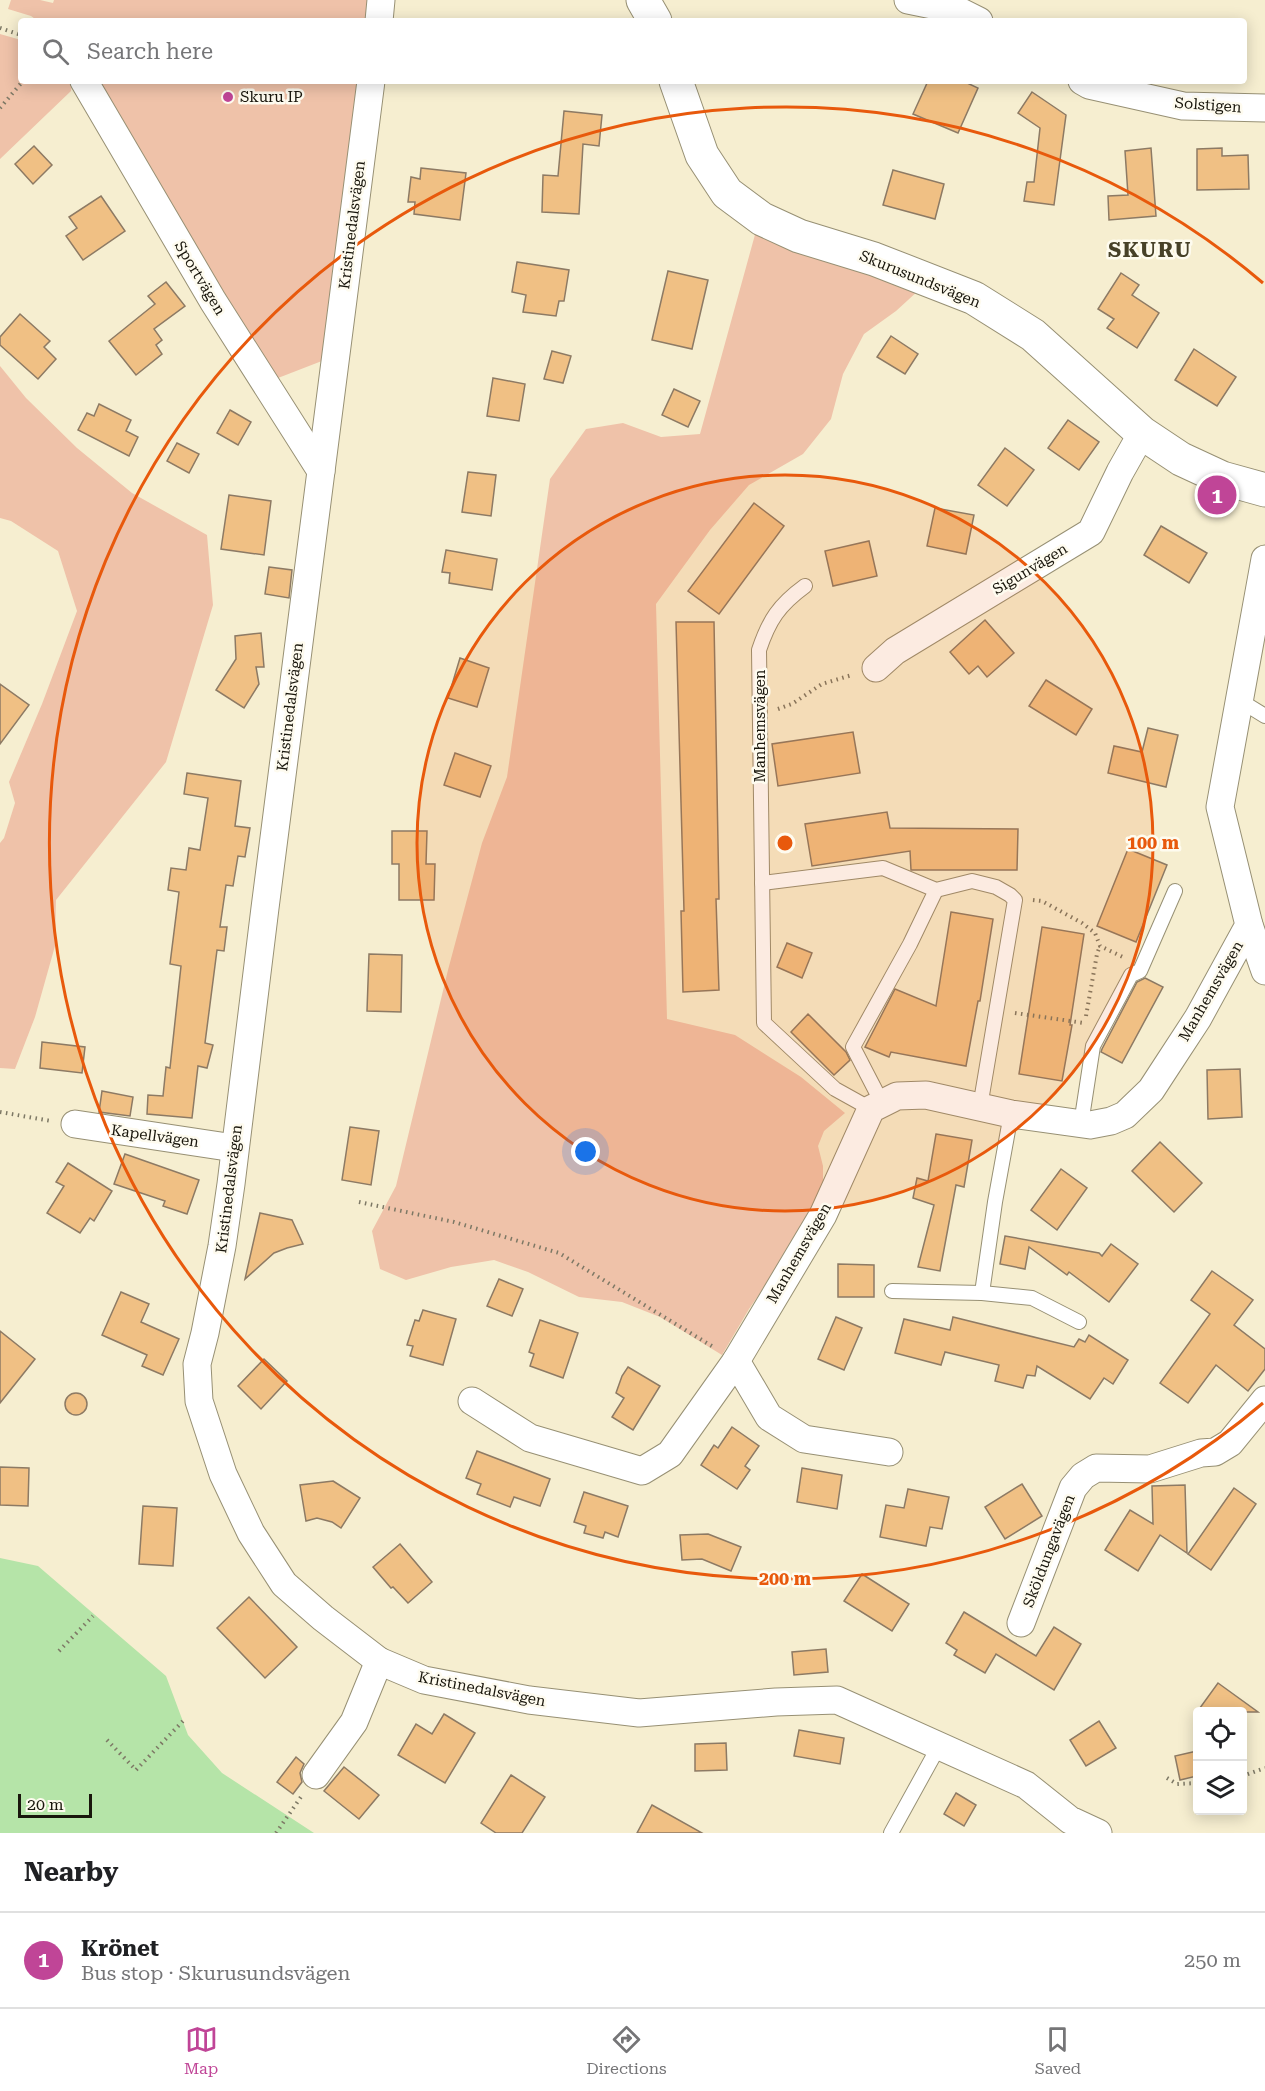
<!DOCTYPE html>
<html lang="en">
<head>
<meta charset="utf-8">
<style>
  :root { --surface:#fff; --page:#f2f2f2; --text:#202124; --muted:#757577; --line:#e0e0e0; --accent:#c04597 }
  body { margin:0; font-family:"Roboto Serif",serif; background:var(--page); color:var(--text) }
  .controls { position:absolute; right:18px; bottom:18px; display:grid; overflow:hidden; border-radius:6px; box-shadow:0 3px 15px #0003 }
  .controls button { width:54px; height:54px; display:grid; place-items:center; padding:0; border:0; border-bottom:2px solid var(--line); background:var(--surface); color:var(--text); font:30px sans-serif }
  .scale { position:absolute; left:18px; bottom:15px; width:74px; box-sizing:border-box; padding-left:6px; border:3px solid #19160c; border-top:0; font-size:16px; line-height:21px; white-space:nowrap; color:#19160c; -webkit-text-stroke:4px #fefbef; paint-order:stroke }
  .you { position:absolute; left:586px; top:1152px; width:21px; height:21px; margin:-15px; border:4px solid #fff; border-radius:50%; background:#1a73e8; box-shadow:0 0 0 9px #1a73e833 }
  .badge { display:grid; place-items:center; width:39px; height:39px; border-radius:50%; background:var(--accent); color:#fff; font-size:20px; font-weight:700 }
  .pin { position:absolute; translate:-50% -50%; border:3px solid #fff; box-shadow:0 2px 6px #0006 }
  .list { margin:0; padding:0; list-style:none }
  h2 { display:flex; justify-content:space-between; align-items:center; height:78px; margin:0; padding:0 24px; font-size:26px }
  h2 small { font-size:20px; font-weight:400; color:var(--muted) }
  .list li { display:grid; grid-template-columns:39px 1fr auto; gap:18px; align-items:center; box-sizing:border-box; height:96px; padding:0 24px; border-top:2px solid var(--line) }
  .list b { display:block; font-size:22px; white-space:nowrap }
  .list p { margin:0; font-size:20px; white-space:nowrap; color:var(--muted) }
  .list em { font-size:20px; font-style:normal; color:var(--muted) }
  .icon { flex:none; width:33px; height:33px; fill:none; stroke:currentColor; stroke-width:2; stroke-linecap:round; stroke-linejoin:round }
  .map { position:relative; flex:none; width:1265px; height:1833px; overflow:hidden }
  .search { position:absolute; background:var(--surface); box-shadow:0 3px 15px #0003; left:18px; right:18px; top:18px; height:66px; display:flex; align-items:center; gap:15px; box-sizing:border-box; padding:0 21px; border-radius:6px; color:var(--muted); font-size:22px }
  .sheet { height:174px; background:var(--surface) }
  nav { display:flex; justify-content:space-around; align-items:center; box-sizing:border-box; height:84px; border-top:2px solid var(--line); background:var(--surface); font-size:16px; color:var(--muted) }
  nav a { display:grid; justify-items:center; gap:3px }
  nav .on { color:var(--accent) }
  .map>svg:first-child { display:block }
</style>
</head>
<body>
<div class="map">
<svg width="1265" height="1833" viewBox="0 0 1265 1833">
  <rect width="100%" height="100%" fill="#f6eed0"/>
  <!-- green -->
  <g fill="#efc2a9">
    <polygon points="11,0 40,0 53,3 54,0 370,0 367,21 38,21 31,16 8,9"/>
    <polygon points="0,34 21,40 21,81 72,81 71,91 0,159"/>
    <polygon points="91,81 359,81 327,359 278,378"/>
    <polygon points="756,231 919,290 896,311 864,334 843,374 831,419 803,454 749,485 710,530 656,604 667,1019 735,1035 801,1077 845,1113 824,1131 818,1146 823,1166 823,1189 801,1234 749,1309 722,1355 660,1317 622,1302 579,1297 528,1272 494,1260 451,1267 406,1280 380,1269 372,1231 396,1186 448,970 482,843 507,777 550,479 586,429 623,423 661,437 700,434"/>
    <polygon points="0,366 26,398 77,448 132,493 207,535 213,605 166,762 56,900 55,946 35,1017 15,1069 0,1068 0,843 4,838 15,803 9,782 42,704 77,611 58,551 11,521 0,518"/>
  </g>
  <!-- water -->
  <polygon fill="#b5e4a8" points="0,1558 38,1566 166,1676 188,1735 222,1773 314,1833 0,1833"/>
  <!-- building -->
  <g fill="#f0c084" stroke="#8d7a64" stroke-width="1.5">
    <polygon points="928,81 963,81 978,88 958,133 913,114"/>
    <polygon points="1032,92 1066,115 1054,205 1024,201 1027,182 1034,182 1040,128 1018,113"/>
    <polygon points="564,111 602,115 599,146 583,144 579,214 542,212 543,175 558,176"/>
    <polygon points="34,146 52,165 33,184 15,164"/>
    <polygon points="1151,148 1156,216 1109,220 1108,196 1128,195 1125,151"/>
    <polygon points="1222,148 1222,156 1248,155 1249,189 1197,190 1197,149"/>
    <polygon points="421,168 466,173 460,220 414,214 415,202 408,202 411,177 420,179"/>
    <polygon points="893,170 944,184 935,219 883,205"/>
    <polygon points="101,196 125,231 83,260 66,236 77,228 69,217"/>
    <polygon points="517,262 569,270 564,301 559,301 556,316 523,312 526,295 512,292"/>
    <polygon points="668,271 708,280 692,349 652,340"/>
    <polygon points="1121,273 1139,285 1132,295 1159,313 1137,348 1107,328 1114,319 1098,309"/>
    <polygon points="166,282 185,306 154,329 162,340 156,345 162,354 136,375 109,341 155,304 148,296"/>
    <polygon points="20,314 50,341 44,347 56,359 38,379 0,345 0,337"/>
    <polygon points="891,336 918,354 905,374 877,357"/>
    <polygon points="1194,349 1236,377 1217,406 1175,380"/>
    <polygon points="552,351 571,356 563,383 544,379"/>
    <polygon points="493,378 525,384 519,421 487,416"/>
    <polygon points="674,389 700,401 688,427 662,415"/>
    <polygon points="99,404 131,420 126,431 138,437 129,456 78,430 87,413 94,416"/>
    <polygon points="230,410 251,422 238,445 217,433"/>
    <polygon points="1068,420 1099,442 1079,470 1048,448"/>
    <polygon points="177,443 199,454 189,473 167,461"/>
    <polygon points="1005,448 1034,470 1007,506 978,485"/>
    <polygon points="468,472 496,475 491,516 462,512"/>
    <polygon points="229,495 271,501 264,555 221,549"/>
    <polygon points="754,503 784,526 719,614 688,591"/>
    <polygon points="935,508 974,515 966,554 927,546"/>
    <polygon points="1161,526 1207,553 1189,583 1144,555"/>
    <polygon points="869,541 877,576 833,586 825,551"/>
    <polygon points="446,550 497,559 492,590 449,583 450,573 442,572"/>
    <polygon points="269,567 292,570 289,598 265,594"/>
    <polygon points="985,620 1014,653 987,677 978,666 969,674 950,652"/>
    <polygon points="676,622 714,622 719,899 716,899 719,990 683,992 681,911 684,911"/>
    <polygon points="261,633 264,667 256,667 259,684 244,708 216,690 236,659 235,636"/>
    <polygon points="460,658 489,668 477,707 448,698"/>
    <polygon points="1046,680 1092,709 1076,735 1029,706"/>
    <polygon points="0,684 29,705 0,744"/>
    <polygon points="1148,728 1178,735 1166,787 1108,773 1114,746 1142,752"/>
    <polygon points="853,732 860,773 778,786 772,744"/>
    <polygon points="455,753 491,766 480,797 444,785"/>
    <polygon points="187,773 241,781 235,826 250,828 245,857 238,856 233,886 226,885 220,927 227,927 224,951 217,950 205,1043 213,1045 207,1068 198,1066 192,1118 147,1114 148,1095 163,1096 166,1067 170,1068 181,966 170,964 179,892 168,890 171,868 186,870 189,848 200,850 208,798 184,794"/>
    <polygon points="887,812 890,828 1018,829 1017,870 911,870 910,851 812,866 805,824"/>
    <polygon points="392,831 427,831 426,864 435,864 434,900 399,900 399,864 392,864"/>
    <polygon points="1128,849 1167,865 1136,942 1097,926"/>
    <polygon points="951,912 993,919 980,1001 978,1001 966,1066 891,1052 889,1057 865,1047 895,989 936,1006"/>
    <polygon points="1042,927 1084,934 1070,1025 1072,1025 1062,1081 1019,1074"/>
    <polygon points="787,943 812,953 802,978 777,967"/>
    <polygon points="369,954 402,955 401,1012 367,1011"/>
    <polygon points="1145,978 1163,987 1122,1063 1101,1052 1102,1049 1137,982"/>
    <polygon points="808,1014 846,1052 850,1060 834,1075 791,1032"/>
    <polygon points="42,1042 85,1047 82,1073 40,1068"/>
    <polygon points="1240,1069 1242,1117 1208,1119 1207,1070"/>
    <polygon points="102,1091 133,1097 130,1116 99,1112"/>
    <polygon points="350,1127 379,1131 371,1185 342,1180"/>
    <polygon points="936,1134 972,1140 964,1187 956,1185 940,1271 918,1267 934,1205 913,1198 917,1178 928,1181"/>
    <polygon points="1160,1142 1202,1183 1174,1212 1132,1171"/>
    <polygon points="125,1154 199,1180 187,1214 163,1206 165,1201 114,1184"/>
    <polygon points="68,1163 112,1191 94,1221 90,1218 80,1233 47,1213 64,1186 56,1182"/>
    <polygon points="1061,1169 1087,1188 1057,1230 1031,1210"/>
    <polygon points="260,1213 292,1220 303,1244 287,1248 274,1253 245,1279"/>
    <polygon points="1005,1236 1099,1253 1102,1256 1111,1244 1138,1264 1109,1302 1069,1272 1067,1275 1029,1247 1025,1269 1000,1264"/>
    <polygon points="838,1264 874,1265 874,1297 838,1297"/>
    <polygon points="1212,1271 1253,1300 1234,1325 1265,1349 1265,1369 1248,1391 1216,1365 1188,1403 1160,1383 1210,1314 1191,1300"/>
    <polygon points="499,1279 523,1289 512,1316 487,1306"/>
    <polygon points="121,1292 149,1304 141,1322 179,1339 163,1375 142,1366 147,1355 102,1335"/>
    <polygon points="423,1310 456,1319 443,1365 410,1356 413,1346 407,1345 415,1320 419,1321"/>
    <polygon points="836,1317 862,1328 844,1370 818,1359"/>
    <polygon points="953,1317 1074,1347 1079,1339 1085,1342 1089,1335 1128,1360 1113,1384 1104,1378 1090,1399 1037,1366 1035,1376 1027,1375 1023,1388 995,1381 999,1365 945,1352 941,1365 895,1353 904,1319 950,1330"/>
    <polygon points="540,1320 578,1333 563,1378 530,1366 534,1354 529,1352"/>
    <polygon points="0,1331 35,1359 0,1403"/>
    <polygon points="264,1359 287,1381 261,1409 238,1386"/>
    <polygon points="628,1367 660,1386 633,1430 612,1417 624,1398 616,1393 622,1376"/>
    <circle cx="76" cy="1404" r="11"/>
    <polygon points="732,1427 759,1446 745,1466 750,1470 737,1489 701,1465 714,1445 718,1448"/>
    <polygon points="477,1451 550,1479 540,1506 514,1497 510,1507 477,1494 481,1484 466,1478"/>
    <polygon points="0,1467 29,1468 28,1506 0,1505"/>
    <polygon points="802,1468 842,1475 837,1509 797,1502"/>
    <polygon points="333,1481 360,1498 341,1528 332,1522 317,1518 306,1521 300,1485"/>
    <polygon points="1022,1484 1042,1516 1005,1539 985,1507"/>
    <polygon points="1185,1485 1187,1553 1160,1535 1138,1571 1105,1550 1130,1510 1153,1524 1152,1486"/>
    <polygon points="1234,1488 1256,1504 1211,1570 1188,1554"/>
    <polygon points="908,1489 949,1497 942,1529 930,1527 926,1546 880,1537 886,1505 904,1508"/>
    <polygon points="584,1492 628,1506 618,1537 605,1532 603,1538 584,1533 586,1526 574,1522"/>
    <polygon points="143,1506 177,1508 173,1566 139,1564"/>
    <polygon points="708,1534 741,1547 731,1571 702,1559 682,1560 680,1535"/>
    <polygon points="400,1544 432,1582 408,1603 393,1587 391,1588 373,1567"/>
    <polygon points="862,1574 909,1604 892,1631 844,1601"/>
    <polygon points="249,1597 297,1647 265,1678 217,1628"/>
    <polygon points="964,1612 1036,1656 1054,1627 1081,1644 1054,1690 996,1654 985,1673 954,1655 957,1650 946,1643"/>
    <polygon points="826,1649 828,1672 794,1675 792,1652"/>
    <polygon points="1218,1683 1258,1712 1197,1712"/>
    <polygon points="444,1714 475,1733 445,1783 398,1755 416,1724 432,1734"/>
    <polygon points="1099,1721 1116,1748 1086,1766 1070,1740"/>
    <polygon points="799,1730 844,1738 840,1764 794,1756"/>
    <polygon points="726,1743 727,1770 695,1771 695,1744"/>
    <polygon points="1197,1751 1197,1776 1180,1780 1175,1756"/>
    <polygon points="296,1757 304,1764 300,1773 302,1782 293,1794 277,1782"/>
    <polygon points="344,1767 379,1795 359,1819 324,1791"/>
    <polygon points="511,1775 545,1797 522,1833 496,1833 481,1823"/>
    <polygon points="956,1793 976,1805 964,1826 944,1814"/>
    <polygon points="652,1805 702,1833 637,1833"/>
  </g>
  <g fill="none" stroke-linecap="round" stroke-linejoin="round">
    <!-- lane casing -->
    <g stroke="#979074" stroke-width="16">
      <g id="lane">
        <path d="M805,586C779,605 769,620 759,650L764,1023L835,1089L871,1109"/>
        <polyline points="1239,700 1265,716"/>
        <polyline points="762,883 883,868 936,890 972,881 996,887 1010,895 1015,900 980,1107"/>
        <polyline points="882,1103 853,1047 910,944 936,890"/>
        <polyline points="1081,1124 1093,1046 1131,975 1140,971 1175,891"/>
        <polyline points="892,1291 982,1293 1032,1298 1079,1322"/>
        <polyline points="982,1293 995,1202 1011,1114"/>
        <polyline points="891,1833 939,1746"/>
      </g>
    </g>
    <!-- street casing -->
    <g stroke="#979074" stroke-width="29">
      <g id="street">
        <polyline points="908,0 957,10 979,21"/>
        <polyline points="379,21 381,0"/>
        <polyline points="84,81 213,301 321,471"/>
        <polyline points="371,81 265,908 231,1184 222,1246 205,1333 197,1364 199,1401 223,1474 251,1533 284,1584 323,1618 379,1661 424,1680 529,1700 639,1713 776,1702 837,1700 1026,1785 1070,1820 1098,1833"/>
        <polyline points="1082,81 1089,85 1183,106 1265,108"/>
        <polyline points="876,668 895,651 1091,532 1120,472 1142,433"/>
        <polyline points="1249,925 1265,971"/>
        <polyline points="75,1124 234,1148"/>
        <polyline points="736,1361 769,1417 804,1439 889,1452"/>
        <polyline points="472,1401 530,1438 642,1471 670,1454 736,1361 823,1215 871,1109 897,1096 926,1095 1011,1114 1090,1125 1111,1121 1125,1115 1151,1090 1166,1067 1198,1018 1249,925 1220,807 1265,559"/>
        <polyline points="1021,1623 1073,1488 1083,1476 1096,1468 1150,1469 1201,1453 1215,1452 1230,1443 1265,1400"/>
        <polyline points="316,1775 354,1722 379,1661"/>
      </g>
    </g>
    <!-- secondary casing -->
    <g stroke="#979074" stroke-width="35">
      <g id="secondary">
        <polyline points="643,0 655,21"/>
        <polyline points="676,81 702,155 727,193 762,219 799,236 874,259 974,298 1033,335 1142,433 1181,459 1222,478 1265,490"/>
      </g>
    </g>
    <!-- path -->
    <g stroke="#7d7865" stroke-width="4" stroke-dasharray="1.5 4.5" stroke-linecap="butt">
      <polyline points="0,28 21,35"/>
      <polyline points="0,108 23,81"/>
      <polyline points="778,709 792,704 822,684 852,675"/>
      <polyline points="1033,900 1042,901 1082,923 1095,933 1100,946 1125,958"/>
      <polyline points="1015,1013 1084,1023"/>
      <polyline points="1086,1016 1097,954 1100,946"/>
      <polyline points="0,1112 51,1121"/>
      <polyline points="359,1202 454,1222 559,1253 715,1348"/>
      <polyline points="59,1651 93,1616"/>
      <polyline points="107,1740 136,1770 183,1721"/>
      <polyline points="1242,1776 1265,1768"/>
      <polyline points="1167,1778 1177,1784 1198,1783"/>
      <polyline points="276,1833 303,1794"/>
    </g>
    <!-- lane -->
    <use href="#lane" stroke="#fff" stroke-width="14"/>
    <!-- street -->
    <use href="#street" stroke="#fff" stroke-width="27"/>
    <!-- secondary -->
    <use href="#secondary" stroke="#fff" stroke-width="33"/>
  </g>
  <!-- distance rings -->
  <circle cx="785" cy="843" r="368" fill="#e8590c" fill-opacity=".12"/>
  <g fill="none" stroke="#e8590c" stroke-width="3">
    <circle cx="785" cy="843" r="368"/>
    <path d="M1263 1403A736 736 0 1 1 1263 283"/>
  </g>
  <!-- markers -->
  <circle fill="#c04597" stroke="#fefbef" stroke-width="2" cx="228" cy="97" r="6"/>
  <g text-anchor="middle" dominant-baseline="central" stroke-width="5" stroke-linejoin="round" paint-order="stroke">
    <!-- poi labels -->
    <g font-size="15" fill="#19160c" stroke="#fefbef" text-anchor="start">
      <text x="240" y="97">Skuru IP</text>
    </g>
    <!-- street labels -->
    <g font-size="15" fill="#19160c" stroke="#fefbef">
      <text transform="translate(1208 105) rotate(4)">Solstigen</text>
      <text transform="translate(352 225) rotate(-83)">Kristinedalsvägen</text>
      <text transform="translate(200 278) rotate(59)">Sportvägen</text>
      <text transform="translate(920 279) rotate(22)">Skurusundsvägen</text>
      <text transform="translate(1030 569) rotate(-31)">Sigunvägen</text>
      <text transform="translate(290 707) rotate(-83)">Kristinedalsvägen</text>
      <text transform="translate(760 726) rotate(-90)">Manhemsvägen</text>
      <text transform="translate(1211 991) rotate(-60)">Manhemsvägen</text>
      <text transform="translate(155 1136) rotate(8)">Kapellvägen</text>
      <text transform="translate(229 1189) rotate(-83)">Kristinedalsvägen</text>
      <text transform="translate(799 1253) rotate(-60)">Manhemsvägen</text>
      <text transform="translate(1049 1551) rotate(-69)">Sköldungavägen</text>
      <text transform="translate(482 1689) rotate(11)">Kristinedalsvägen</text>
    </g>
    <!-- district labels -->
    <g font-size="21" font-weight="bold" letter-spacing="1.5" fill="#474128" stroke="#fefbef">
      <text x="1150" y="250">SKURU</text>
    </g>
  </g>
  <circle cx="785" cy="843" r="9" fill="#e8590c" stroke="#fefbef" stroke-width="3"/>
  <g font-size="18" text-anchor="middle" font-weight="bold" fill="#e8590c" stroke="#fefbef" stroke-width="5" stroke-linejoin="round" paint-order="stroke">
    <text x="1153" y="849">100 m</text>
    <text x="785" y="1585">200 m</text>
  </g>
</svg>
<div class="controls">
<button><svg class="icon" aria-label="locate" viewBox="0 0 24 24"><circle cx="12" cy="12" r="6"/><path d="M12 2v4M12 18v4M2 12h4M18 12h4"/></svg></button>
<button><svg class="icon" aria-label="layers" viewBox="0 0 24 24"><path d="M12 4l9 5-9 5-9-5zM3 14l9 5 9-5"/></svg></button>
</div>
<div class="scale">20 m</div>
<div class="you"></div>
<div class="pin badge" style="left:1217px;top:495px">1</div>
<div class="search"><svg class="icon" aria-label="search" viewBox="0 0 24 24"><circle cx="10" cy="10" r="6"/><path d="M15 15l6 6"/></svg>Search here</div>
</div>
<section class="sheet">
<h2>Nearby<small></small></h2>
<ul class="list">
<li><span class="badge">1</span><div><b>Krönet</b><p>Bus stop · Skurusundsvägen</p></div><em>250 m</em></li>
</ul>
</section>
<nav>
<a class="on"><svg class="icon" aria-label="map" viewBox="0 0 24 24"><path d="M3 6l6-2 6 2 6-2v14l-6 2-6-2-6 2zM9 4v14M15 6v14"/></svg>Map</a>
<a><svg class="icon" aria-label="directions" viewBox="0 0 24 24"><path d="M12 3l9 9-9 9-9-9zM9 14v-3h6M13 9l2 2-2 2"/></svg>Directions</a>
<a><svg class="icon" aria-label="saved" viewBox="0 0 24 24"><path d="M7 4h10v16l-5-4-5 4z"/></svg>Saved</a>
</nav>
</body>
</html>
